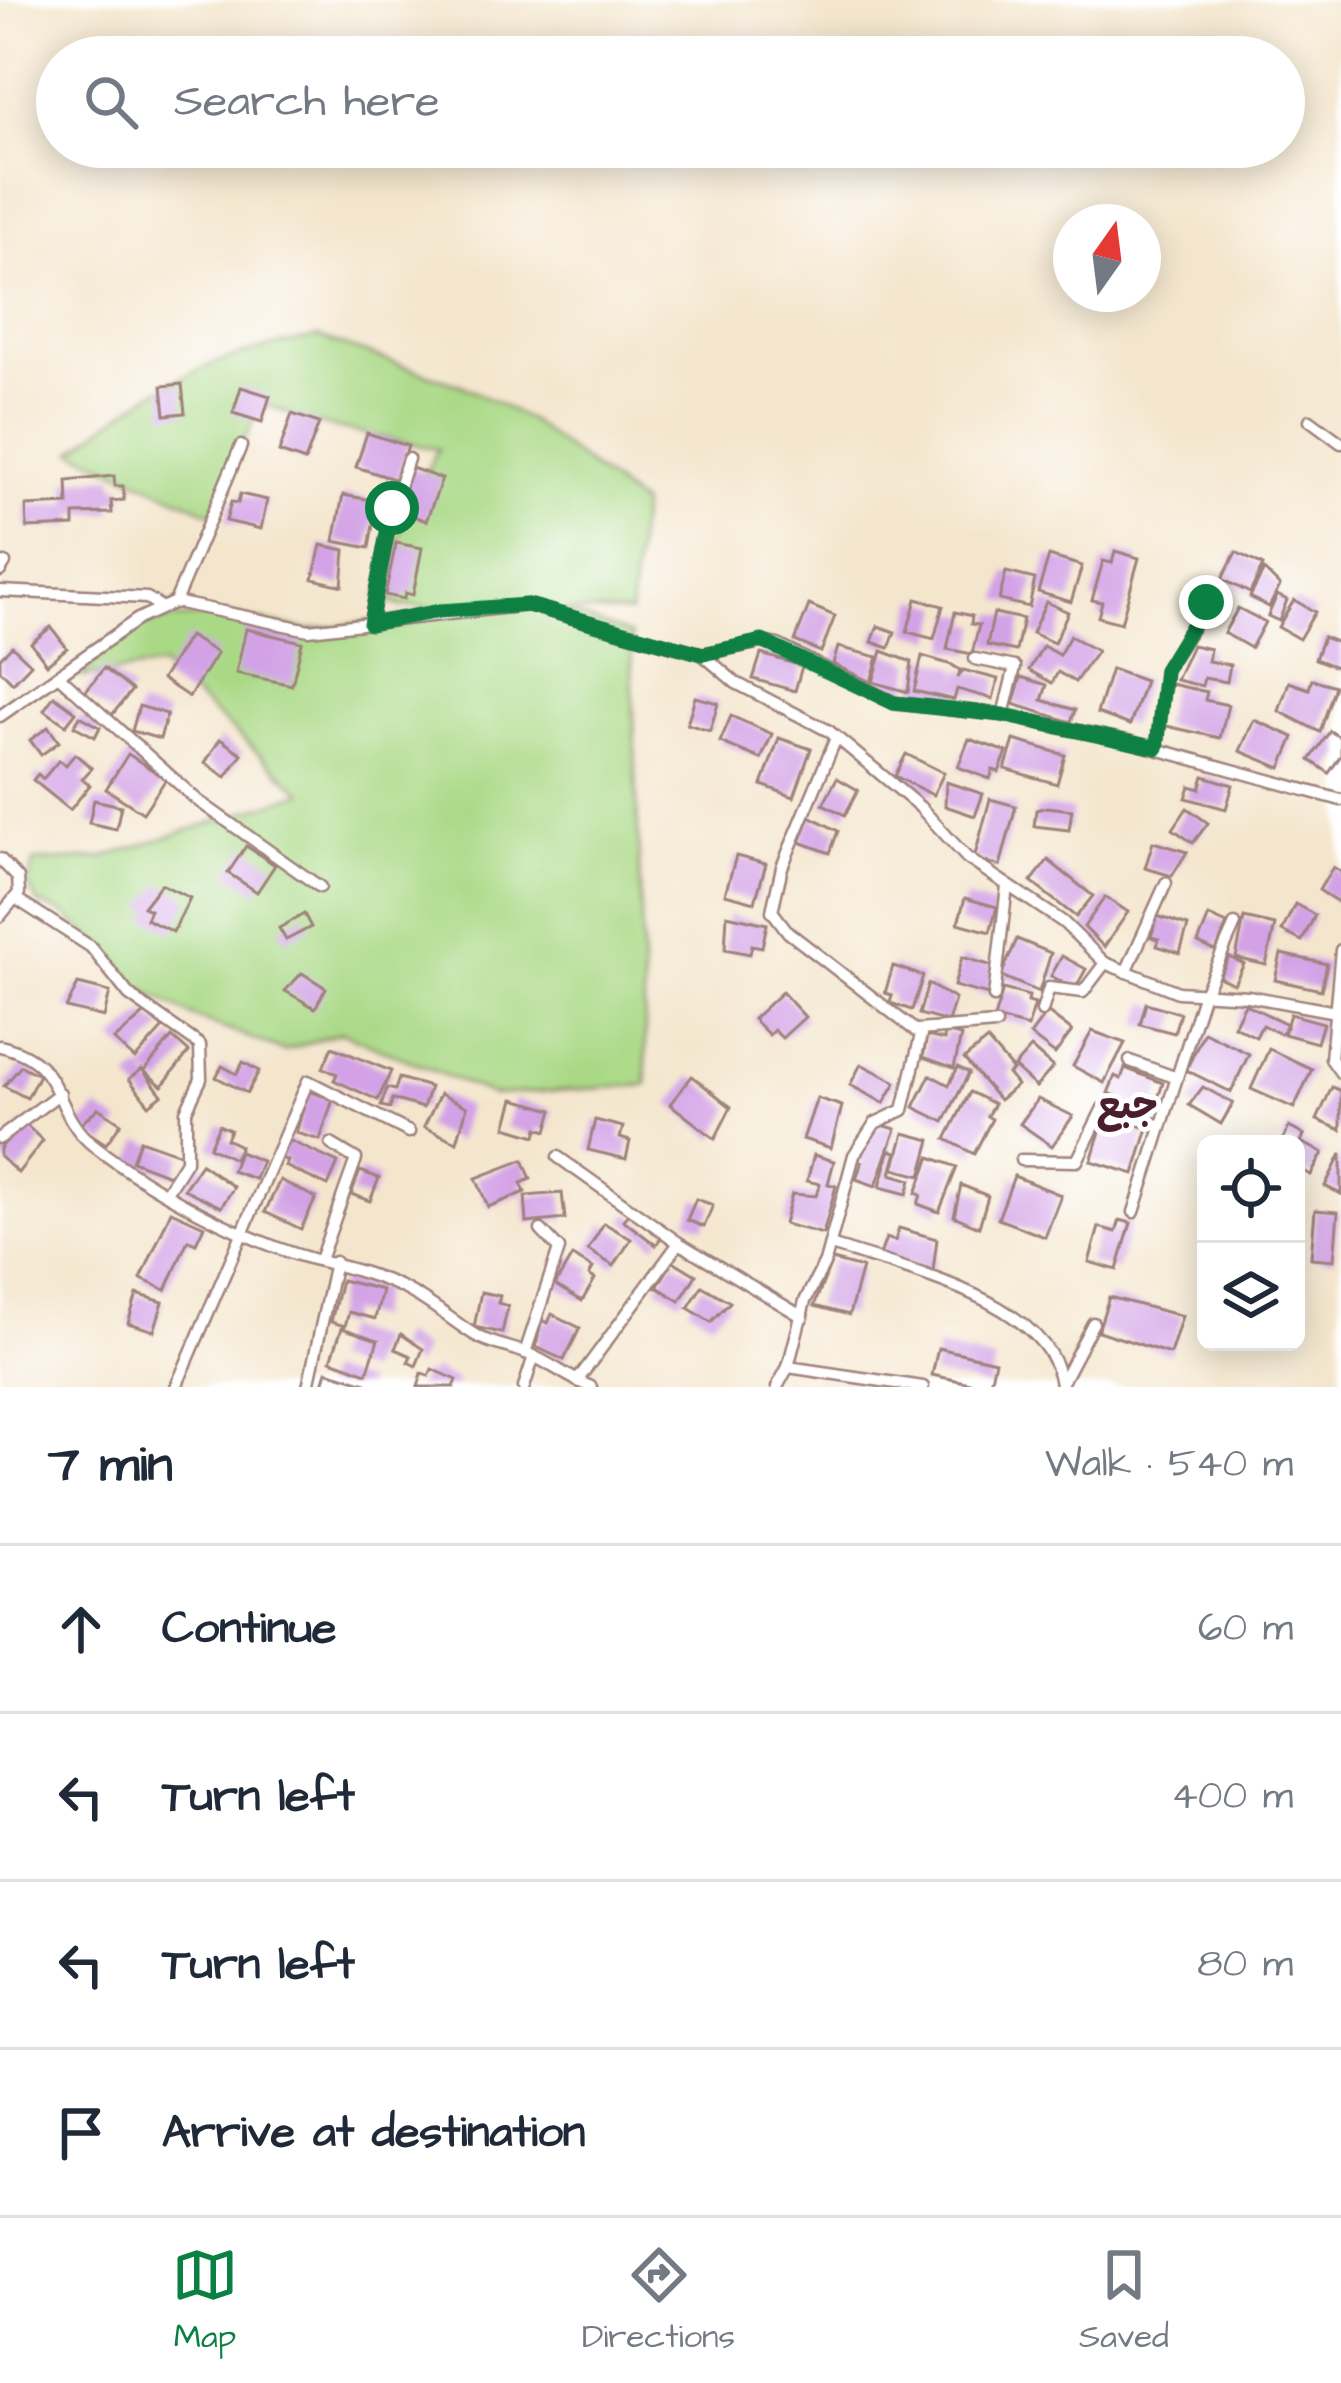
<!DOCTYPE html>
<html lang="en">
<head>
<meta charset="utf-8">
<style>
  :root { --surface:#fff; --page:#f6f6f7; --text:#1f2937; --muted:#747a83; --line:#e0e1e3; --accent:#0b8043 }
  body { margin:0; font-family:"Architects Daughter","Playpen Sans Arabic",sans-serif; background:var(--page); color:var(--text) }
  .controls { position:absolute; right:36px; bottom:36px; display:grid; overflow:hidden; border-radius:18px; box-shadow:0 6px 30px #0003 }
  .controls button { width:108px; height:108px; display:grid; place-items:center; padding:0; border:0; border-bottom:3px solid var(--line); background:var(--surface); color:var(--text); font:60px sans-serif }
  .compass { position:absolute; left:1053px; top:204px; width:108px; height:108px; border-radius:50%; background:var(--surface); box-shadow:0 6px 30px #0003; rotate:14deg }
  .stop { position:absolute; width:36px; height:36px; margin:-27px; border:9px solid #0b8043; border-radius:50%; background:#fff }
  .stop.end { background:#0b8043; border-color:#fff; box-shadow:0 3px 12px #0008 }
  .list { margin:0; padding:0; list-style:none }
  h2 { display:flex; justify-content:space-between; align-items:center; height:156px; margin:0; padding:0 48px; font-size:51px }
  h2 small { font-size:39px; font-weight:400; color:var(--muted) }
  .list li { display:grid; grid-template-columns:78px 1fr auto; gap:36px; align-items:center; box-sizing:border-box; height:168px; padding:0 48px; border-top:3px solid var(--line) }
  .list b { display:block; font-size:45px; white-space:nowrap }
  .list em { font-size:39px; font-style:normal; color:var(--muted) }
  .icon { flex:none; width:66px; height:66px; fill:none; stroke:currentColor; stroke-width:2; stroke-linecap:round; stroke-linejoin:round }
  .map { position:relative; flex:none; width:1341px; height:1387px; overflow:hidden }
  .search { position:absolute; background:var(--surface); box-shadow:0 6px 30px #0003; left:36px; right:36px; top:36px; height:132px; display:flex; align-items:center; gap:30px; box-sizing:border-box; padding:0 42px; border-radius:66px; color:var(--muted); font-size:45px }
  .sheet { height:828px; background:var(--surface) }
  nav { display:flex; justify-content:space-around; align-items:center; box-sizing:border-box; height:168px; border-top:3px solid var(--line); background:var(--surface); font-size:33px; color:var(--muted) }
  nav a { display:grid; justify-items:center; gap:6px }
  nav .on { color:var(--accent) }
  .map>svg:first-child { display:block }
</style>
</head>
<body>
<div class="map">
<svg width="1341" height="1387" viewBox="0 0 1341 1387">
  <rect width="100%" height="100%" fill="#fff"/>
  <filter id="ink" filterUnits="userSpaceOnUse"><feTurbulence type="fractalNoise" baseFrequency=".00833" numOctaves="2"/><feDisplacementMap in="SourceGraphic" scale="24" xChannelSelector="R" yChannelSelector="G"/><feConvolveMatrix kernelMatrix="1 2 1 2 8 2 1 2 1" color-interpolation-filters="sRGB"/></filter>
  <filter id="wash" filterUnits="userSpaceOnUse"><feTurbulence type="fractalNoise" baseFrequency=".004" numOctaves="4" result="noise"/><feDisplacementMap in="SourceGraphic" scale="48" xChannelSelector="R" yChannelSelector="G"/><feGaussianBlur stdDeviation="2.7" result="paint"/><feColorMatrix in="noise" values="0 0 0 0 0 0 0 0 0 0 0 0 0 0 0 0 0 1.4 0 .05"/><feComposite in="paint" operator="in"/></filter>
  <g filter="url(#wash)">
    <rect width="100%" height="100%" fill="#f4e6cd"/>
    <!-- green -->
    <path fill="#aad986" stroke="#7a7c58" stroke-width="3" d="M318,337L463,386L529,420L641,505L630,613L564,611L631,635L647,1085L492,1095L341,1032L284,1051L196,1018L138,987L107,951L63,913L39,904L28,886L34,862L102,858L303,793L161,666L82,677L107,647L137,627L168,619L228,615L309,630L466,608L400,606L378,597L416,490L438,449L308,422L261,402L213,514L74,451C154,383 213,355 318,337Z"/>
    <g id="blocks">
      <!-- building -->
      <g fill="#d3a2e6">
        <polygon points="182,384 185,413 165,415 162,386"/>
        <polygon points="241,387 270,396 262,422 233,413"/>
        <polygon points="292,414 319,423 305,461 279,452"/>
        <polygon points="367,433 408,446 397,480 356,467"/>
        <polygon points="412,468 442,479 426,521 396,509"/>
        <polygon points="114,476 115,486 123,486 124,500 111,501 112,513 74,514 74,526 27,528 26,506 68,504 67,481"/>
        <polygon points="240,494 267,500 261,529 226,521 231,502 238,503"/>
        <polygon points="343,495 377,501 369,548 334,541"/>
        <polygon points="396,543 422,548 413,595 405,593 404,599 385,595"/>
        <polygon points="321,545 345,550 342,586 313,579"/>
        <polygon points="1115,551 1139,558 1121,623 1098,617 1102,602 1092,600 1103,561 1112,563"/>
        <polygon points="1236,552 1263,566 1250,593 1222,579"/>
        <polygon points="1049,556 1082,566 1071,602 1038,592"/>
        <polygon points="1264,570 1280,586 1269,607 1250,597"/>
        <polygon points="1006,572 1035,579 1029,607 999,600"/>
        <polygon points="1277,595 1287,600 1279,621 1268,616"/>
        <polygon points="916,599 943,606 934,639 907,632"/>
        <polygon points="1294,600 1315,612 1299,639 1278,627"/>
        <polygon points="1046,602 1068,612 1054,643 1032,633"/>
        <polygon points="809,605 835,616 821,652 795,641"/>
        <polygon points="1238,608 1265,622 1251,648 1224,633"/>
        <polygon points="955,612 972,616 971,624 979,625 972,654 947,649"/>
        <polygon points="994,613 1023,619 1016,651 987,645"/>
        <polygon points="878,626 895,632 889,648 872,642"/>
        <polygon points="51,627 67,648 47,664 31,643"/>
        <polygon points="246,629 302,642 292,685 236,673"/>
        <polygon points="189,636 217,653 189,697 162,679"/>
        <polygon points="1070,636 1097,651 1075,682 1058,672 1052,683 1029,670 1043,646 1059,655"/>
        <polygon points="1323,637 1341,644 1341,669 1315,659"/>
        <polygon points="1192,645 1210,649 1208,661 1230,665 1227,682 1204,678 1202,686 1176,680"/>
        <polygon points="12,646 31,664 13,683 0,670 0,658"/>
        <polygon points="838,647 878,657 871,682 833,664"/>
        <polygon points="882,651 912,662 908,692 873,682"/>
        <polygon points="761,654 802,666 795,691 753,679"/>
        <polygon points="922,656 952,665 960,670 958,678 963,670 998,679 993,699 957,689 954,700 914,691"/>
        <polygon points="104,668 132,690 112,715 84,693"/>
        <polygon points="1111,669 1145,681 1130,725 1097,713"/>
        <polygon points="1021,677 1047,685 1042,700 1075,710 1071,722 1013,704"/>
        <polygon points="1312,679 1335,686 1320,732 1279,711 1289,682 1309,689"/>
        <polygon points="1171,684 1207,692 1205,700 1228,705 1220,738 1162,725"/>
        <polygon points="54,696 76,712 66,725 44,710"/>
        <polygon points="695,697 718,703 710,731 687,724"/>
        <polygon points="139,706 167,714 160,739 132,731"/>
        <polygon points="80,716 100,727 95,737 74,726"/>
        <polygon points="731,716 772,734 761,759 720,742"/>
        <polygon points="1254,720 1294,737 1281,768 1240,751"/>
        <polygon points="48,727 59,742 41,755 30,740"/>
        <polygon points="1330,731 1341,738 1341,755 1329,773 1310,760"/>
        <polygon points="779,738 811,749 794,797 762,785"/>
        <polygon points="220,739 242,754 226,777 205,763"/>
        <polygon points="969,739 1007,752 999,772 993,770 990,779 958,767"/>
        <polygon points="1014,740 1065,755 1057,784 1005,769"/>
        <polygon points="75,754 92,768 82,779 90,785 70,810 33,780 38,774 43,779 59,760 66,765"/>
        <polygon points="128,754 166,779 143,813 106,789"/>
        <polygon points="906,754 944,773 933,795 895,776"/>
        <polygon points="1204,776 1233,785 1226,809 1186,798 1190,786 1200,789"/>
        <polygon points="837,778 858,790 845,815 823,804"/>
        <polygon points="946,782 983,794 975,816 945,806"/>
        <polygon points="990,799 1016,806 1000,866 974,859"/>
        <polygon points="94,800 121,806 116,829 89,823"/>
        <polygon points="1047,807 1072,810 1069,830 1034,826 1036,810"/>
        <polygon points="1187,808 1208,823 1193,843 1173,829"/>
        <polygon points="810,816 838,831 830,853 800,842"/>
        <polygon points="1153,842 1187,852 1172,876 1145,868"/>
        <polygon points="246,846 275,865 257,892 228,873"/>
        <polygon points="736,856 766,864 755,902 725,894"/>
        <polygon points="1048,860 1093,896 1076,917 1031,882"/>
        <polygon points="1333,867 1341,872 1341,904 1319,890"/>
        <polygon points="161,884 190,898 173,932 146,919 150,910 143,907"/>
        <polygon points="1105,897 1128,912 1104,947 1084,927"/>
        <polygon points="965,898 997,907 990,932 958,923"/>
        <polygon points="1295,904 1315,915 1302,941 1282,931"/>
        <polygon points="304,914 311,927 286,940 279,928"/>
        <polygon points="727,915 767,924 762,947 752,945 750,954 725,949"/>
        <polygon points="1157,916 1188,926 1180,953 1157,946 1159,939 1151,937"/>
        <polygon points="1209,916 1227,924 1216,951 1198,943"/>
        <polygon points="1244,918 1275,925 1266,965 1236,958"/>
        <polygon points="1017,939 1051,953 1039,992 1001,976"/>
        <polygon points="1281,954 1327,964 1321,990 1275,980"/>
        <polygon points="1062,956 1086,969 1075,989 1051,976"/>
        <polygon points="962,957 996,967 988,995 954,986"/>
        <polygon points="1229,957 1244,964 1234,984 1219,977"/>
        <polygon points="893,966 923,976 912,1010 890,1003 892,995 885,993"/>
        <polygon points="302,973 326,988 315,1008 285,991"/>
        <polygon points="78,984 110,992 104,1017 66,1008"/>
        <polygon points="928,984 955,999 948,1022 919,1014"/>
        <polygon points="1003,989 1029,996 1028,1002 1035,1004 1028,1027 994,1018"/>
        <polygon points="782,992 805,1017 782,1038 774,1030 769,1035 753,1019"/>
        <polygon points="1146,1003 1180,1013 1174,1033 1140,1024"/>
        <polygon points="1245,1004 1287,1024 1281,1034 1262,1025 1256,1037 1234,1026"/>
        <polygon points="1047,1012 1072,1031 1055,1054 1030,1035"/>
        <polygon points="145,1013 163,1028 135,1059 114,1040"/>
        <polygon points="1290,1014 1323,1023 1317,1043 1284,1034"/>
        <polygon points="1092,1031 1125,1043 1104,1083 1073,1066"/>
        <polygon points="945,1032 961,1036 954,1068 923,1057 927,1036 944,1040"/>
        <polygon points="1204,1032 1249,1054 1231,1092 1186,1070"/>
        <polygon points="172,1037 189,1052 162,1086 144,1071"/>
        <polygon points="987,1040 1013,1070 1008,1074 1017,1085 999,1100 964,1059"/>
        <polygon points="332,1047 391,1071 378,1100 334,1080 337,1074 323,1068"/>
        <polygon points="1031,1048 1053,1067 1036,1087 1014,1067"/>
        <polygon points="1269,1049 1312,1069 1294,1108 1251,1089"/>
        <polygon points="243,1062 259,1071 247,1093 216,1077 222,1066 237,1074"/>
        <polygon points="861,1064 896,1082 884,1103 850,1085"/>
        <polygon points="21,1066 39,1075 27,1098 4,1086"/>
        <polygon points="958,1067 969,1073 944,1122 914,1107 930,1075 949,1085"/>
        <polygon points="1125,1068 1163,1083 1152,1117 1138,1112 1141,1105 1108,1093 1115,1076 1121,1079"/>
        <polygon points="142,1069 162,1095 149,1105 129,1079"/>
        <polygon points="692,1076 731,1107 715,1139 670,1104"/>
        <polygon points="399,1078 430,1087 423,1108 392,1099 390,1108 381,1106 387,1088 395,1090"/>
        <polygon points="1203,1087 1233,1103 1221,1124 1189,1105"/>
        <polygon points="1332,1087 1341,1091 1341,1130 1317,1120"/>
        <polygon points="308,1091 333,1099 320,1140 296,1133"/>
        <polygon points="970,1092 994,1104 987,1116 992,1119 974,1154 946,1139"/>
        <polygon points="440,1094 467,1107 457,1142 424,1127"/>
        <polygon points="817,1098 842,1106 831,1148 803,1139"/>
        <polygon points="514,1099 553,1110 547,1131 538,1128 536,1136 506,1127"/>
        <polygon points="1038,1099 1073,1116 1052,1146 1020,1124"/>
        <polygon points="98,1108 121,1123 106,1144 79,1126"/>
        <polygon points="1105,1115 1148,1128 1134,1174 1091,1161"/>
        <polygon points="595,1120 623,1127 620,1138 630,1141 626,1159 588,1150"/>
        <polygon points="24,1123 43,1141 18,1173 0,1156 0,1148"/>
        <polygon points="219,1125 230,1130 226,1139 240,1146 234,1159 209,1147"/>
        <polygon points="882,1125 896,1129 876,1186 856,1179 862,1162 855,1160 870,1134"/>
        <polygon points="1289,1127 1304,1135 1301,1142 1323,1153 1311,1175 1296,1167 1296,1144 1282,1141"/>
        <polygon points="904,1133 931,1140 921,1176 894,1169"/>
        <polygon points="286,1139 338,1163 328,1186 285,1166 287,1161 278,1156"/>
        <polygon points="140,1140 182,1155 174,1177 132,1161"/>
        <polygon points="890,1150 897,1152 891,1174 911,1180 907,1194 880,1187"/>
        <polygon points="239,1152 262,1161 255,1179 232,1171"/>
        <polygon points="1341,1154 1341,1194 1325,1186"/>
        <polygon points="814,1155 834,1161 828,1184 836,1186 823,1234 784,1224 792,1194 816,1196 820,1184 807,1181"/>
        <polygon points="930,1157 957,1167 939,1212 918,1204 921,1195 916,1193"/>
        <polygon points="523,1160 531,1179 521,1183 525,1192 488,1207 476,1178"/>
        <polygon points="201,1164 234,1187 221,1207 184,1189"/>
        <polygon points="360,1171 379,1178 370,1201 351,1194"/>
        <polygon points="1014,1176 1061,1195 1045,1237 998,1219"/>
        <polygon points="280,1180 316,1198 301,1229 265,1212"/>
        <polygon points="961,1185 988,1196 979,1227 954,1216"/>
        <polygon points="562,1193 565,1219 527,1223 525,1196"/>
        <polygon points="696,1199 713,1205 704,1227 687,1220"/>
        <polygon points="1315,1210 1338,1212 1334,1260 1311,1258"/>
        <polygon points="171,1211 204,1226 196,1243 188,1240 166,1290 141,1279"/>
        <polygon points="629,1213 661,1238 656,1245 623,1220"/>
        <polygon points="1120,1220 1131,1223 1117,1270 1089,1262 1099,1227 1116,1232"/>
        <polygon points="604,1223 631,1239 614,1266 588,1250"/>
        <polygon points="899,1228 937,1239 933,1271 880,1255 886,1238 895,1241"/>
        <polygon points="572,1256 593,1268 589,1275 595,1279 582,1301 555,1285"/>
        <polygon points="832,1260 862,1268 849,1315 814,1306"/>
        <polygon points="673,1261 696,1275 680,1301 657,1287"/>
        <polygon points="341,1280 382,1290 375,1319 349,1312 345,1326 331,1322"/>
        <polygon points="702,1286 730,1302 711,1322 688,1308"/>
        <polygon points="481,1292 500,1296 498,1303 508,1306 502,1333 474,1327"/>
        <polygon points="137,1294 163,1302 154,1331 128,1323"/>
        <polygon points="1109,1297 1182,1316 1170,1354 1098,1331"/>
        <polygon points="552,1314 580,1328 564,1360 536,1347 541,1320 548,1323"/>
        <polygon points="342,1328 378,1340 367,1373 331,1360"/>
        <polygon points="401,1334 423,1349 416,1366 408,1362 411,1356 395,1349"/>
        <polygon points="938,1348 995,1361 989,1387 932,1375"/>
        <polygon points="432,1369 457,1380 454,1387 418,1387 422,1373 429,1376"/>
        <polygon points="327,1371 366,1383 365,1387 322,1387"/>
      </g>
    </g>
  </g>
  <g filter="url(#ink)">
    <use href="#blocks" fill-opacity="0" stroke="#9f827c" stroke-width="3"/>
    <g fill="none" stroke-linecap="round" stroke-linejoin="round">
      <!-- minor casing -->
      <g stroke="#9f827c" stroke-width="15">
        <g id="minor">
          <polyline points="1310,420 1341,443"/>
          <polyline points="0,571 5,563"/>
          <polyline points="0,591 147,598 161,607"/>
          <polyline points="175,602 241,446"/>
          <polyline points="370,624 392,508 408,459"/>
          <polyline points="702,654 736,683 829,731 920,807 967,858 1063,922 1105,963 1178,992 1248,996 1341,1013"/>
          <polyline points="975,659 1015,667 1003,715"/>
          <polyline points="58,675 197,800 320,887"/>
          <polyline points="0,716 138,619 175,602 309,630 528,605 702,654 762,642 778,645 894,703 1003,715 1127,741 1341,800"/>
          <polyline points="1157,748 1165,670 1217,588"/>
          <polyline points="0,859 18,878 19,893 0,916"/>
          <polyline points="15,898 91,947 129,995 200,1045 201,1079 186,1111 186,1161 167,1191"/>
          <polyline points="1341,950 1331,1059 1341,1073"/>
          <polyline points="1126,972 1166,883"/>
          <polyline points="994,997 1007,886"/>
          <polyline points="1042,1011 1049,988 1083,992 1105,963"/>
          <polyline points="918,1030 996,1024"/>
          <path d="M0,1046C69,1062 49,1111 94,1146C149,1189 245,1241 312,1259C342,1266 370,1273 399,1286C428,1299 449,1319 475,1335C493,1346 516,1347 535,1357C554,1366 571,1379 591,1387"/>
          <polyline points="1130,1061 1177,1078"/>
          <polyline points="0,1138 60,1093"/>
          <polyline points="558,1157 679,1243 803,1317"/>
          <polyline points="1021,1160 1077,1161 1103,1108 1161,1126"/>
          <polyline points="1134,1212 1203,996 1235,924"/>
          <path d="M831,1245C899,1268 1051,1300 1061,1385"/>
          <polyline points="320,1260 356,1159 331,1144"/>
          <polyline points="525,1353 559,1249 541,1230"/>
          <polyline points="788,1367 923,1387"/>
          <polyline points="577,1381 679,1243"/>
          <polyline points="1061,1384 1093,1323"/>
          <polyline points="176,1387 308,1081 409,1132"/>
          <polyline points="308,1387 335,1262"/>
          <polyline points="524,1387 534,1356"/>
          <polyline points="777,1387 788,1367 805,1301 825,1262 854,1155 875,1123 903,1110 921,1035 788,932 772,911 782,867 836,738"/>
        </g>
      </g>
      <!-- minor -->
      <use href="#minor" stroke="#fff" stroke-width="10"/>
    </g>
  </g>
  <g fill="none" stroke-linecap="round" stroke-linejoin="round" filter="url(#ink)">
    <!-- route -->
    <polyline stroke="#0b8043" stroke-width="15" points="392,508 370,624 440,611 528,605 703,654 762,641 894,703 1003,715 1157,748 1165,670 1206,602"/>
  </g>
  <g text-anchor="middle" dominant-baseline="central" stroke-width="10" stroke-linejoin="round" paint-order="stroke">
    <!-- quarter labels -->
    <g font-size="39" font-weight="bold" fill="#4a1f2b" stroke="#fff">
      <text x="1127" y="1107">جبع</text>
    </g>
  </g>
</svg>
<div class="controls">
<button><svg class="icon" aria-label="locate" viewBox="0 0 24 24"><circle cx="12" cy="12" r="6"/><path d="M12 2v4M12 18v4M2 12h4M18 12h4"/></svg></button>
<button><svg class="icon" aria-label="layers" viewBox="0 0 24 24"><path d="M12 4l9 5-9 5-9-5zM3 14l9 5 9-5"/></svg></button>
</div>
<svg class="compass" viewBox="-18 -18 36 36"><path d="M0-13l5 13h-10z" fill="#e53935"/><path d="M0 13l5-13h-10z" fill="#747a83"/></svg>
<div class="stop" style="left:392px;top:508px"></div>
<div class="stop end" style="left:1206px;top:602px"></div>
<div class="search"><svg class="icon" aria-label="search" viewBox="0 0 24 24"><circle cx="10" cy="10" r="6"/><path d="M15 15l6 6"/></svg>Search here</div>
</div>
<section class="sheet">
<h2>7 min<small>Walk · 540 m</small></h2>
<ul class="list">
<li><svg class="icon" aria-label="ahead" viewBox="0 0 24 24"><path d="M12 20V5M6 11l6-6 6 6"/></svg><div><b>Continue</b></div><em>60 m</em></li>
<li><svg class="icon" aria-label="left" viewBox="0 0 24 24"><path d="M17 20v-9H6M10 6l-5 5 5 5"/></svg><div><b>Turn left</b></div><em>400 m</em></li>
<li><svg class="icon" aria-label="left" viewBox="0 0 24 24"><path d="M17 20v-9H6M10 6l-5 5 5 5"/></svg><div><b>Turn left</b></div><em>80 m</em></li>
<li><svg class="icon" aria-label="arrive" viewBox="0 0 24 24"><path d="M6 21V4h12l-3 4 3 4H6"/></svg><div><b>Arrive at destination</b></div></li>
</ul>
</section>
<nav>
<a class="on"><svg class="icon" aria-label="map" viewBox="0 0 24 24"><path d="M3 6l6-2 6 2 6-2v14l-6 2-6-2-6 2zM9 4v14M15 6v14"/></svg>Map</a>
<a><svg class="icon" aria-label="directions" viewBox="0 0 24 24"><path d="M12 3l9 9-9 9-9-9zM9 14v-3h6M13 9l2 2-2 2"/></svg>Directions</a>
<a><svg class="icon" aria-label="saved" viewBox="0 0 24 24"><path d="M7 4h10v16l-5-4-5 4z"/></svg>Saved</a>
</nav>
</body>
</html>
